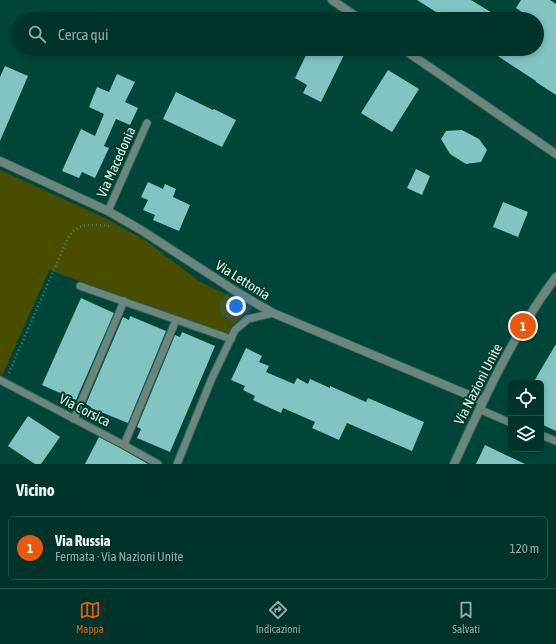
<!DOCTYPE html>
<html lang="it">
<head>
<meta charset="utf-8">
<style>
  :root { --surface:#00342a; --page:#0e3f36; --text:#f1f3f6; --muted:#95aaa8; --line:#224f47; --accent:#ea580c }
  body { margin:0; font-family:"Asap Condensed",sans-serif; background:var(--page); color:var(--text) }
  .controls { position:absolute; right:12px; bottom:12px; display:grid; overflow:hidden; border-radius:6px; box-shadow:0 2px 6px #0003 }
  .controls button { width:36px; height:36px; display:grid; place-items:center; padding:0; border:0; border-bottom:1px solid var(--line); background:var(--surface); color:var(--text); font:20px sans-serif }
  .you { position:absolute; left:236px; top:306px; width:14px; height:14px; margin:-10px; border:3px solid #fff; border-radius:50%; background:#1a73e8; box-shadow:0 0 0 6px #1a73e833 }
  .badge { display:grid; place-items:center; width:26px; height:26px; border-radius:50%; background:var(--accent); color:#fff; font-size:13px; font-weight:700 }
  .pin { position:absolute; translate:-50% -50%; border:2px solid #fff; box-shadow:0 1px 4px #0006 }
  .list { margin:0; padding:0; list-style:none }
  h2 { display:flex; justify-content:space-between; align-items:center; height:52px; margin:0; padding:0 16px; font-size:17px }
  h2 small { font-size:13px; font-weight:400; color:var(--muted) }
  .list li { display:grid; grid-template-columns:26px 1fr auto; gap:12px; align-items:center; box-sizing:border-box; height:64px; margin:0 8px 8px; padding:0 8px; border:1px solid var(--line); border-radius:6px }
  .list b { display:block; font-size:15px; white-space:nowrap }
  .list p { margin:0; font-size:13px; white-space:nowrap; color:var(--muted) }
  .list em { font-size:13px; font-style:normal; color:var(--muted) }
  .icon { flex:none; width:22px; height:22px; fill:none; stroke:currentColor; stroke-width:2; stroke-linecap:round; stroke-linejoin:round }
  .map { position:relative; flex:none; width:556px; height:464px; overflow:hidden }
  .search { position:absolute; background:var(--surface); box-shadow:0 2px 6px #0003; left:12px; right:12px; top:12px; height:44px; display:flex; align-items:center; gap:10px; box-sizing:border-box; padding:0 14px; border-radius:22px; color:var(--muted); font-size:15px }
  .sheet { height:124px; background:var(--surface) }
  nav { display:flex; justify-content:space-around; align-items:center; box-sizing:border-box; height:56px; border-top:1px solid var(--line); background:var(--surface); font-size:11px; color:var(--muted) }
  nav a { display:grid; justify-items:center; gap:2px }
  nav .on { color:var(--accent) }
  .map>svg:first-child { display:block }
</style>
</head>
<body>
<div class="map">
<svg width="556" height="464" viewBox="0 0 556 464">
  <rect width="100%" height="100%" fill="#004638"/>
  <!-- green -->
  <polygon fill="#484d00" points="0,170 105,218 145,240 199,281 231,297 250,309 231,327 228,334 49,270 2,376 0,375"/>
  <!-- building -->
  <g fill="#81c4c2">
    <polygon points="417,0 471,0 502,19 447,19"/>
    <polygon points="521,0 550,0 556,4 556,95 536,82 536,81 487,49 537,49 537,19 532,19 516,8"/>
    <polygon points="309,49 337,49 345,53 321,102 303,93 307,85 295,78"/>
    <polygon points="5,66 28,76 0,141 0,77"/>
    <polygon points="388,70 419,89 392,132 361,113"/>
    <polygon points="117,74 135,82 125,102 138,108 130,125 116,119 104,146 109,148 95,178 82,172 79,178 62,171 81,129 95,136 104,114 89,107 97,87 109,92"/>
    <polygon points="176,92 213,110 214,109 236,120 222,147 163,119"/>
    <polygon points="462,130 479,139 487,150 481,162 466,164 450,154 441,139 446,131"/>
    <polygon points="416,169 430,176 422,195 407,188"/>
    <polygon points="148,182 163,189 165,184 176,189 173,197 190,205 179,231 153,220 155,215 143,210 148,200 141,197"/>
    <polygon points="503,202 528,212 518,237 493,227"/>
    <polygon points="81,298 114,313 76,400 42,385"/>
    <polygon points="130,316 166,331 128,423 91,408 91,407 86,404 123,317 129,320"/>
    <polygon points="182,332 215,346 170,452 137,438 141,429 137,427 175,335 180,337"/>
    <polygon points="556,344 556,431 541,424 541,383 533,383"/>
    <polygon points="246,348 262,356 259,362 269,366 266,372 294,384 297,378 308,384 310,379 330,388 330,386 366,402 368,398 424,422 412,451 347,423 339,440 312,428 315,422 283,408 281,413 253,400 255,396 243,390 245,386 231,380"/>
    <polygon points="28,416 60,437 41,464 35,464 8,446"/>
    <polygon points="99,437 122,449 148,464 85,464"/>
    <polygon points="485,445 525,464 476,464"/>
  </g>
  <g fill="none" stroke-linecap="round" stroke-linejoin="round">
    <!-- service casing -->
    <g stroke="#276659" stroke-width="9">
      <g id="service">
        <polyline points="108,211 147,123"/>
        <polyline points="80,286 231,339"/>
        <polyline points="0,380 124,445 158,464"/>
        <polyline points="479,409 511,423"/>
        <polyline points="74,419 124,301"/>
        <polyline points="541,435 556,441"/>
        <polyline points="124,445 176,320"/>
        <polyline points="177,464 212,378 235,330 248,319 273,313"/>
      </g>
    </g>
    <!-- minor casing -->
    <g stroke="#276659" stroke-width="10">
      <g id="minor">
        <polyline points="332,0 360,19"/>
        <polyline points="403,49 556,154"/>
        <polyline points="0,161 108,211 141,230 240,294 273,313 483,401"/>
      </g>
    </g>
    <!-- tertiary casing -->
    <g stroke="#276659" stroke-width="10">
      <path id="tertiary" d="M454,464C484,399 513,334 556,277"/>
    </g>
    <!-- path -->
    <path stroke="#498275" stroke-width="2.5" stroke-dasharray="1 3" stroke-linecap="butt" d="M9,373L63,249C65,245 67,239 70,235C79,222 95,225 109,226"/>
    <!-- service -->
    <use href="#service" stroke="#6c857d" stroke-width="7"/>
    <!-- minor -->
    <use href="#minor" stroke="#6c857d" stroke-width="8"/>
    <!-- tertiary -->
    <use href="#tertiary" stroke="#6c857d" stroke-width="8"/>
  </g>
  <g text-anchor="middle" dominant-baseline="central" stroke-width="4" stroke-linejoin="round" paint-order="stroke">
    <!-- street labels -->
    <g font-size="14" fill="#d8f6ed" stroke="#08392e">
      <text transform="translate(116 162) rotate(-66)">Via Macedonia</text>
      <text transform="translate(243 280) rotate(32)">Via Lettonia</text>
      <text transform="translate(478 384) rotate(-63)">Via Nazioni Unite</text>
      <text transform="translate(85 410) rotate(27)">Via Corsica</text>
    </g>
  </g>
</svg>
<div class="controls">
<button><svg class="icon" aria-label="locate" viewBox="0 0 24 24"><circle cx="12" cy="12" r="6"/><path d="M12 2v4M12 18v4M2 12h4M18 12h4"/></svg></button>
<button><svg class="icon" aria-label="layers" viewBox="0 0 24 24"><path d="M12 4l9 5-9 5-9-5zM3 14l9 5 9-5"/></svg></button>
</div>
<div class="you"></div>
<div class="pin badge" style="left:523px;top:326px">1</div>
<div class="search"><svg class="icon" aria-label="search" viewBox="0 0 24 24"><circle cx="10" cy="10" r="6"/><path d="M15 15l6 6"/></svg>Cerca qui</div>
</div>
<section class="sheet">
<h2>Vicino<small></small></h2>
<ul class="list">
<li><span class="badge">1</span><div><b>Via Russia</b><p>Fermata · Via Nazioni Unite</p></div><em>120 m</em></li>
</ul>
</section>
<nav>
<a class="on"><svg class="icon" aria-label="map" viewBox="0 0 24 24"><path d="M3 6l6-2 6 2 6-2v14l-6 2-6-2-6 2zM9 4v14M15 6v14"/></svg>Mappa</a>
<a><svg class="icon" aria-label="directions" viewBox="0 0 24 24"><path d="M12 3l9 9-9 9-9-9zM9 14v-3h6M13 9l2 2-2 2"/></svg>Indicazioni</a>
<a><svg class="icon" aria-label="saved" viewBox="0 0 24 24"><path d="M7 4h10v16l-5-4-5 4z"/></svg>Salvati</a>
</nav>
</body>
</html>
